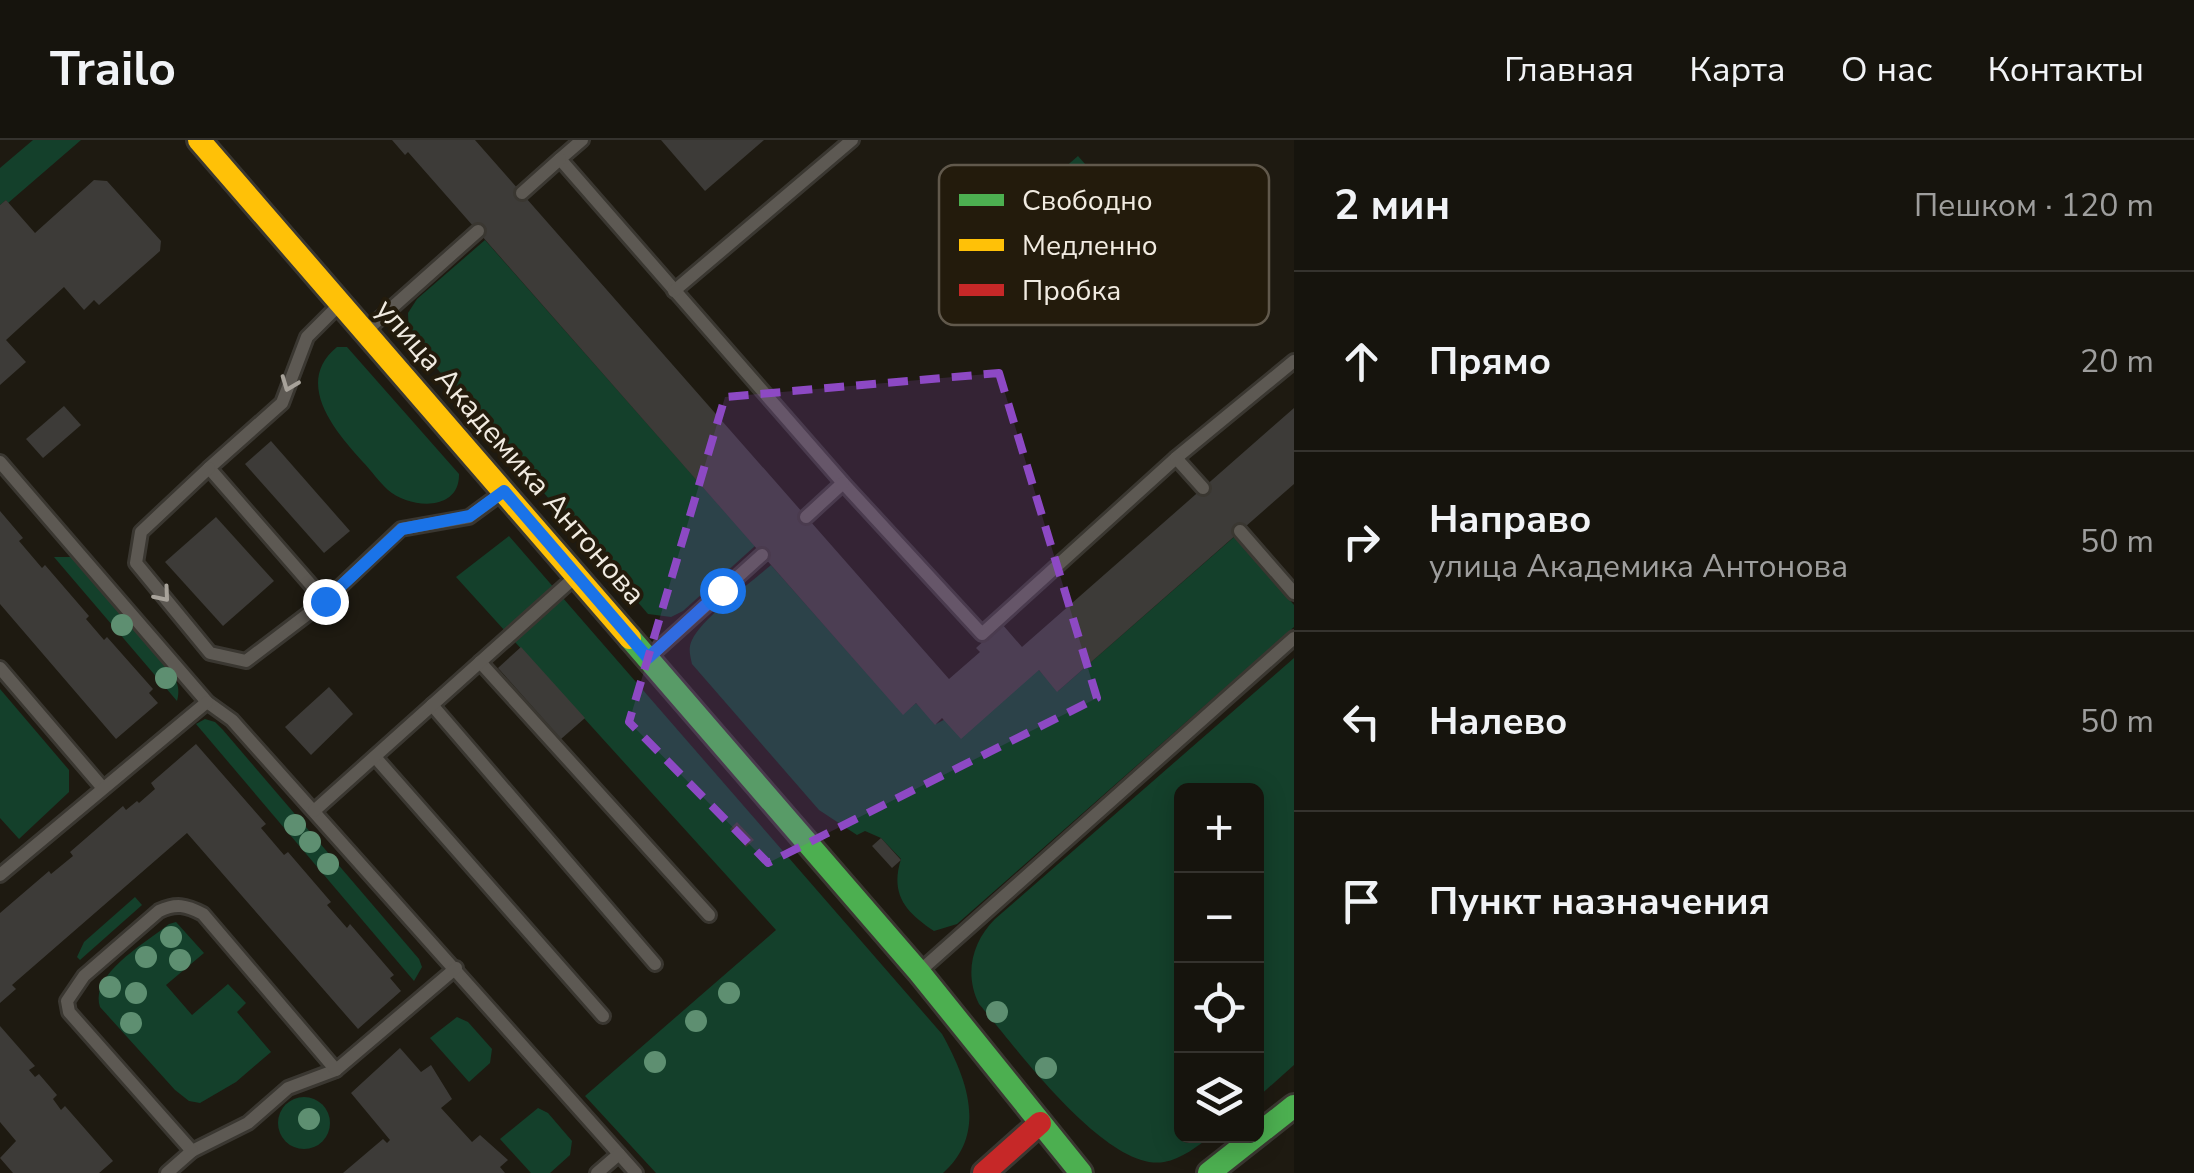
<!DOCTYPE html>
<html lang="ru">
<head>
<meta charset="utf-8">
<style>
  :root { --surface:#16140d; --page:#1f1d16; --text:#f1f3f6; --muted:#9e9e9d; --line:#35332e }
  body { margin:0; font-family:"Nunito Sans",sans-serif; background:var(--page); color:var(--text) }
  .controls { position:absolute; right:30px; bottom:30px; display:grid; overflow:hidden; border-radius:15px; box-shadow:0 5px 25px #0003 }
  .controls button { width:90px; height:90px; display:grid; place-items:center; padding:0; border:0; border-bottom:2px solid var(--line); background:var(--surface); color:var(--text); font:50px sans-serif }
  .stop { position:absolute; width:30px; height:30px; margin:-22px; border:8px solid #1a73e8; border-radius:50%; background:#fff }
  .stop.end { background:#1a73e8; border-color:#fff; box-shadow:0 2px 10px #0008 }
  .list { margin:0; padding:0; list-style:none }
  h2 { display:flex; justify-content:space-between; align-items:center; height:130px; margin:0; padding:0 40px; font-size:42px }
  h2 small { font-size:32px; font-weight:400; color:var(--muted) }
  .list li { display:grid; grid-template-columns:65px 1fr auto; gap:30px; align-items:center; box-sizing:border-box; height:180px; padding:0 40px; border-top:2px solid var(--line) }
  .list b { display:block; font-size:38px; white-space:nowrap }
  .list p { margin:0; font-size:32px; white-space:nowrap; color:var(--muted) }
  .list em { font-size:32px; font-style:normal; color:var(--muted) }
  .icon { flex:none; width:55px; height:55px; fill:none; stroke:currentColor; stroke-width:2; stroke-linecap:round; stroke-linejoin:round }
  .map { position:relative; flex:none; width:1294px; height:1033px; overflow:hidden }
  header { display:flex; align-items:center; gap:60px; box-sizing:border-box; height:140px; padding:0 50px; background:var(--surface); border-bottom:2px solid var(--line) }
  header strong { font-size:48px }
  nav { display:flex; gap:55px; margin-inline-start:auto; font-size:35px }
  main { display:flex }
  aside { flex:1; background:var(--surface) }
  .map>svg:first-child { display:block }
</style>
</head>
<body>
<header>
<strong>Trailo</strong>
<nav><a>Главная</a><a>Карта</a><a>О нас</a><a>Контакты</a></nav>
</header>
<main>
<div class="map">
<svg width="1294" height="1033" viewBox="0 0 1294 1033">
  <rect width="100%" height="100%" fill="#1e1a11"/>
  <!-- green -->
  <g fill="#14402b">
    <polygon points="33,0 81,0 8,63 6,60 0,65 0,28"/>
    <polygon points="1078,16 1169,119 1101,179 1010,75"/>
    <polygon points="485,100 755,406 683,471 671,477 648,474 409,196 408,173 417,159"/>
    <path d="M337,207H347L459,334C460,372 410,369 388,350C379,342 371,330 362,321C336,292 293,243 337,207Z"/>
    <path d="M509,396L942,894C967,939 988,993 943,1033H656L585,956L776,790L456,437Z"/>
    <path d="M1234,397L1294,465V487L957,784L934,791C905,772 890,754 901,719L881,698L865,691L857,695L819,670L692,524C690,515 688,508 692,500C702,478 752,442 771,425L903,574L916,563L936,584L1039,530L1058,551Z"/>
    <path d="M54,417H73L163,522C173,535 182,544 177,561Z"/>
    <path d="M1294,518V925L1257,958L1256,650H1182V996H1212C1197,1006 1182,1019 1164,1022C1106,1032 1014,905 979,864C964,834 972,802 995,779Z"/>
    <polygon points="0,549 69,630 69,652 19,699 0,678"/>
    <polygon points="205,579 215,582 223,590 419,819 422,827 414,841 196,584"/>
    <polygon points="135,757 142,765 80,820 77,817 84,802"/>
    <path d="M176,782L204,813L166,845L192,875L228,844L246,863L237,872L271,912L236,942L200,963L189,961L175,950L100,867C89,834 146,803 169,784Z"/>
    <polygon points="457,877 468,882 492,909 490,923 469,942 430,898"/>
    <circle cx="304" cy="983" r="26"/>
    <polygon points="538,968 548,973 572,1001 570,1015 550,1033 531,1033 500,999"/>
  </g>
  <!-- building -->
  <g fill="#3d3b38">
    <polygon points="392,0 475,0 949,539 980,512 976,508 1002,484 1022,507 1294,268 1294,344 1057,552 1039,530 961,599 942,578 935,585 916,563 903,575 408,12 405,15"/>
    <polygon points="661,0 764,0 705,51"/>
    <polygon points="94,40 107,41 161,101 160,111 99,165 94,160 84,170 64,147 6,200 26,222 0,245 0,65 6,60 35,93"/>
    <polygon points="64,266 81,285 43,318 26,299"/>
    <polygon points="271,301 350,391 324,413 245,324"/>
    <polygon points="0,371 23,398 19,401 42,428 45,425 89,476 86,479 104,500 107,497 153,549 149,553 158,563 116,599 0,464"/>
    <polygon points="216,377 274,441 223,486 165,422"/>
    <polygon points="521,507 585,578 561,599 498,528"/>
    <polygon points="329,547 353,574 311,615 285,587"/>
    <polygon points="196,604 266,684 261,688 284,715 288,712 331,762 327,765 347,788 350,784 394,835 390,838 401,851 358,889 187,693 12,845 16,849 0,863 0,773 49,731 51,734 73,716 70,712 123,666 126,670 137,661 139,663 155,649 151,643"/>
    <polygon points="737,682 754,700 746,707 730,689"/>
    <polygon points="881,698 901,720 892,728 872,706"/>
    <polygon points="0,886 35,926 29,930 35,937 39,934 57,955 53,959 61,970 65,966 113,1021 99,1033 13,1033 0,1018 16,1001 0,982"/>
    <polygon points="400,908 421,932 431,925 452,959 441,968 472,1002 480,995 508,1020 500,1027 505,1033 343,1033 383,999 387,1003 390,1000 351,953"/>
  </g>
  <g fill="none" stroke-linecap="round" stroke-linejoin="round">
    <!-- lane casing -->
    <g stroke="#3a3731" stroke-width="18">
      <g id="lane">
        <polyline points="582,0 560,19 843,343 982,494 1176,318 1294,221"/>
        <polyline points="522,53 560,19"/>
        <polyline points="674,151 852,0"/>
        <polyline points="339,165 307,197 282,263 209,328 325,461 401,389 469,377 503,352"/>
        <polyline points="368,189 478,91"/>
        <polyline points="1176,318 1203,348"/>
        <polyline points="0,322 207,562 232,580 636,1033"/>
        <polyline points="209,328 141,392 136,423 210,513 246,521 325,461"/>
        <polyline points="806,377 843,343"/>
        <polyline points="1240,391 1294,453"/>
        <polyline points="649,517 762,415"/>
        <polyline points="480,522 709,775"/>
        <polyline points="0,528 102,647"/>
        <polyline points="432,565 655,824"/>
        <polyline points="375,617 603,876"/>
        <polyline points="314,671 575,437"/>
        <polyline points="0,735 207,562"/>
        <polyline points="921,830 1294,498"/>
        <polyline points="192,1011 248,983 288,948 336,930"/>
        <path d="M167,1033L192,1011L69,872L67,861L84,836L159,771C176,763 186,765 203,774L336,930L456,828"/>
        <polyline points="597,1033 619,1014"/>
      </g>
    </g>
    <!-- fast casing -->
    <g stroke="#3a3731" stroke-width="28">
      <g id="fast">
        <polyline points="630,498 919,832 1081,1033"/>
        <polyline points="1209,1033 1294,966"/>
      </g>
    </g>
    <!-- slow casing -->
    <g stroke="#3a3731" stroke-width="28">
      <polyline id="slow" points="199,0 630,498"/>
    </g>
    <!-- jam casing -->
    <g stroke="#3a3731" stroke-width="28">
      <polyline id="jam" points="984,1033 1040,983"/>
    </g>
    <!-- lane -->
    <use href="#lane" stroke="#5d5953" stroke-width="12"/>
    <!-- fast -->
    <use href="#fast" stroke="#4caf50" stroke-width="22"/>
    <!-- slow -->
    <use href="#slow" stroke="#ffc107" stroke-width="22"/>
    <!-- jam -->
    <use href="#jam" stroke="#c62828" stroke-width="22"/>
  </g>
  <!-- trees -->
  <g fill="#5e8f71">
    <circle cx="122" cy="485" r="11"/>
    <circle cx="166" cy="538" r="11"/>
    <circle cx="295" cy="685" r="11"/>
    <circle cx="310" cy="702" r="11"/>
    <circle cx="328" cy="724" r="11"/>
    <circle cx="171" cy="797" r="11"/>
    <circle cx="146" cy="817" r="11"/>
    <circle cx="180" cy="820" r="11"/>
    <circle cx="110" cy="847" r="11"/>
    <circle cx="136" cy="853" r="11"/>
    <circle cx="729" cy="853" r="11"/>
    <circle cx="997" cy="872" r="11"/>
    <circle cx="696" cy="881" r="11"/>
    <circle cx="131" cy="883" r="11"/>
    <circle cx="655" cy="922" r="11"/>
    <circle cx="1046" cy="928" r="11"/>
    <circle cx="309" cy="979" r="11"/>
  </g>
  <!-- one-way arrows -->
  <defs><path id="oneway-chevron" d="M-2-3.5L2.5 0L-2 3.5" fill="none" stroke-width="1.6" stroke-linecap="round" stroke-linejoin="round" transform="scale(2.5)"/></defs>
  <g stroke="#a7a29a">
    <use href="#oneway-chevron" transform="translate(289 244) rotate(111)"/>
    <use href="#oneway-chevron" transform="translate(163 455) rotate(50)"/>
  </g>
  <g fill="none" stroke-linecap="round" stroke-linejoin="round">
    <!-- route -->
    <polyline stroke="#1a73e8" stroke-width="12" points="325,461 402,389 470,376 504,351 648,518 722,450"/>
  </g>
  <!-- marked area -->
  <path fill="#8d49c4" fill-opacity="0.2" stroke="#8d49c4" stroke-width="8" stroke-dasharray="20 12" stroke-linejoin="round" d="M999,233L1097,558L768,723L629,582L725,257Z"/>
  <g text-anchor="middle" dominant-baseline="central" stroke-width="8" stroke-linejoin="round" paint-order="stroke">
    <!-- street labels -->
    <g font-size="30" fill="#f1ebe1" stroke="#231b0c">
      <text transform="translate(510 312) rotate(49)">улица Академика Антонова</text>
    </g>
  </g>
  <!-- legend -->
  <rect x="939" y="25" width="330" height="160" rx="15" fill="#231b0c" stroke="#61594c" stroke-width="2.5"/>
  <rect x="959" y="54" width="45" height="12" fill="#4caf50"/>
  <rect x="959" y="99" width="45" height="12" fill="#ffc107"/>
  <rect x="959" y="144" width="45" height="12" fill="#c62828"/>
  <g font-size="28" fill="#f1ebe1">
    <text x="1022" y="70">Свободно</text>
    <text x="1022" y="115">Медленно</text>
    <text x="1022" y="160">Пробка</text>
  </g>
</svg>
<div class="controls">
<button>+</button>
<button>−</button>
<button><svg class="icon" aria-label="locate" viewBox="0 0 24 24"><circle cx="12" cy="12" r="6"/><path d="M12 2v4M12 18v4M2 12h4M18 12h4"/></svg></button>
<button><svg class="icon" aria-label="layers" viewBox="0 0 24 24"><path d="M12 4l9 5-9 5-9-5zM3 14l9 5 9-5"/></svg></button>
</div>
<div class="stop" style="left:722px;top:450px"></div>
<div class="stop end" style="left:325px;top:461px"></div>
</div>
<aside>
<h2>2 мин<small>Пешком · 120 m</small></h2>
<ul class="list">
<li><svg class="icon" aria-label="ahead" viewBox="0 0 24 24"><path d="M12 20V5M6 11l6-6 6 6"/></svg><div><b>Прямо</b></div><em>20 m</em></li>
<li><svg class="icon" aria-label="right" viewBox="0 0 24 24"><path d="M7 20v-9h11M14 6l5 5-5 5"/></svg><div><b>Направо</b><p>улица Академика Антонова</p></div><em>50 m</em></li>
<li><svg class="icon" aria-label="left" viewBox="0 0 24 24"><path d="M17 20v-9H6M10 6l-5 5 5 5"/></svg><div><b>Налево</b></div><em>50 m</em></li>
<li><svg class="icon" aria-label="arrive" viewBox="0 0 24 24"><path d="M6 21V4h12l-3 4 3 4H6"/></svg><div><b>Пункт назначения</b></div></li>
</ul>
</aside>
</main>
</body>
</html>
